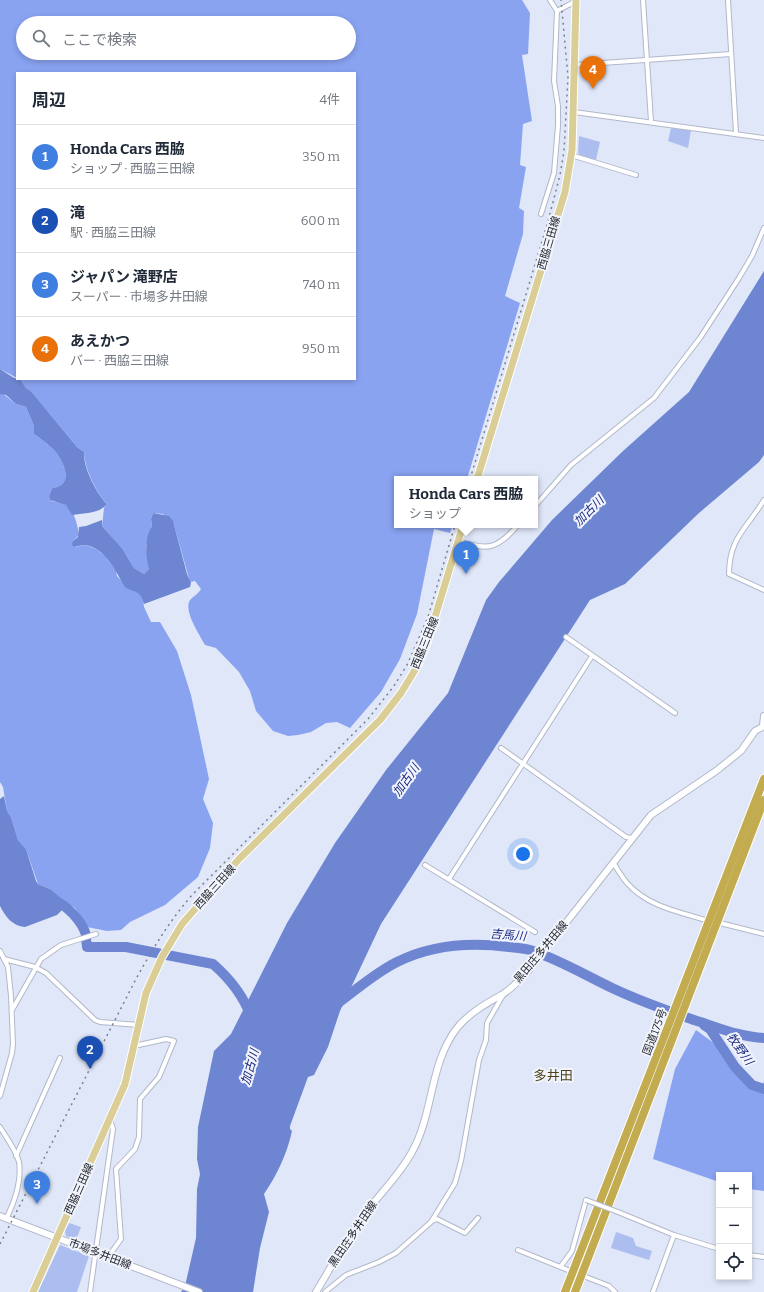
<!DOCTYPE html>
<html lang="ja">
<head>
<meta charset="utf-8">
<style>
  :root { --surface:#fff; --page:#f2f2f3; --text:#1f2937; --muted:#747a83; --line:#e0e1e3; --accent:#0f766e }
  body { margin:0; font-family:Bitter,"Noto Sans JP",serif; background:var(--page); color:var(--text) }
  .controls { position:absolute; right:12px; bottom:12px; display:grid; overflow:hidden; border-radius:0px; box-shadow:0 2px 6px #0003 }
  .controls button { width:36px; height:36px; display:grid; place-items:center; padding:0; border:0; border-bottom:1px solid var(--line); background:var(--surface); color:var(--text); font:20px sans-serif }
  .you { position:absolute; left:523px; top:854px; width:14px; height:14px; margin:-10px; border:3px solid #fff; border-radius:50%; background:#1a73e8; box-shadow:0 0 0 6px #1a73e833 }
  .badge { display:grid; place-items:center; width:26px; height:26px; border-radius:50%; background:var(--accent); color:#fff; font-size:13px; font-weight:700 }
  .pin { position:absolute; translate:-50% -33px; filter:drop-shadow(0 1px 2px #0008) }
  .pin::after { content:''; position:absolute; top:21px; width:14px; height:12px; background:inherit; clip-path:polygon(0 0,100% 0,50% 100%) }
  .popup { position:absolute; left:394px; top:476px; width:144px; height:52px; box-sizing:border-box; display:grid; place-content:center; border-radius:0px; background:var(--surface); filter:drop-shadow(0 1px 3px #0005); font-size:13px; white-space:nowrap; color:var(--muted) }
  .popup b { font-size:15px; color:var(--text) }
  .popup::after { content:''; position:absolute; left:50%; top:100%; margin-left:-8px; border:8px solid transparent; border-top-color:var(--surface) }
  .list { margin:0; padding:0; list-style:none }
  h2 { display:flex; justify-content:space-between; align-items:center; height:52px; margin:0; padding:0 16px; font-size:17px }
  h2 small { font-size:13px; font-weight:400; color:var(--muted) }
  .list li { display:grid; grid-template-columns:26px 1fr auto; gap:12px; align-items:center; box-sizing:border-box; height:64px; padding:0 16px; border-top:1px solid var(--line) }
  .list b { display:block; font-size:15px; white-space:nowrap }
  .list p { margin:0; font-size:13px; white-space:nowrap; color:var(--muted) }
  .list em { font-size:13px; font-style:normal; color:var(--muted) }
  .icon { flex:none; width:22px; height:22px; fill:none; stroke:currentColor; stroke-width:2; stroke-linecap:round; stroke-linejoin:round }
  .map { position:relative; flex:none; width:764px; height:1292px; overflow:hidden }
  .search { position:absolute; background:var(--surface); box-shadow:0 2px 6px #0003; left:16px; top:16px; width:340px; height:44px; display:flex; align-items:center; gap:10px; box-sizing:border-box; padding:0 14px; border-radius:22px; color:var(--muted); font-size:15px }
  .panel { position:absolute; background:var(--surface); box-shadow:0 2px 6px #0003; left:16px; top:72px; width:340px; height:308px; border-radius:0px }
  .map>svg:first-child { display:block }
</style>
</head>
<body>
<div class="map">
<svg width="764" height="1292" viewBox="0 0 764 1292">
  <rect width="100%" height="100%" fill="#e0e7f9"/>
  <!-- green -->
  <g fill="#acbef0">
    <polygon points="671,128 691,130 688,148 668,141"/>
    <polygon points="579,136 600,142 596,160 581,156 578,153"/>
    <polygon points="69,1223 81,1227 76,1240 66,1236 65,1231"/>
    <polygon points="616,1232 633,1238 636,1246 652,1251 649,1260 611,1248"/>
    <polygon points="60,1245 89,1256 77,1292 38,1292"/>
  </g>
  <!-- forest -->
  <g fill="#89a3f1" fill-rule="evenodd">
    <path d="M0,0H522L530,13L528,54L522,55L532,121L523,124L520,165L526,167L519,208L524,211L523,234L505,296L520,303L467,479H397V525H453L450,533L434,529L417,614L400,659L381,692L350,728L337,722L326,723L311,732L298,735L288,736L273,731L256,711L250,691L239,672L216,648L205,645C200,635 183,611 190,600C194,596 198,594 201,589L195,581L190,582L174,525L163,514L153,513L151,519L152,527L146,546L149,569L144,574L134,568L122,548L102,526L104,508L107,504C96,492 84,467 84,452L77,447L31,391L26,388L20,379H355V73H17V378L0,369ZM23,23H349V53H23Z"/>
    <path d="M2,393L16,404L26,407L34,426V434C41,439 48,444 54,450C64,461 75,486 52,488L49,496L50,500C55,503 61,502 66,505C74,509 78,527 79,535L73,541L74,547L86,545L96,549L105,556L116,570L117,576L129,589L137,591L143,598L144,607L151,622H160L177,651L191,695L209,779L203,799L213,823L210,848L198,877L165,905L130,922L121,930L107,931L87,927L75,908L58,898L50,889L38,884L26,849L18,840L11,817L7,811L3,787L0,782V394Z"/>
    <polygon points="696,1030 726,1052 743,1075 762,1090 764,1080 764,1191 749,1189 749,1175 719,1175 719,1182 653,1159 675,1069"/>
  </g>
  <!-- water -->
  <g fill="#6e86d2">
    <path d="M764,271V455L759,462L699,513L625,584L590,600L381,924L340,1011L328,1047L314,1075L308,1077L290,1126V1129L292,1131C287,1154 277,1175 264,1194L269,1212L260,1248L253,1292H181L185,1286L196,1238L197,1189L200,1174L197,1159L198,1127L214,1051L231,1034L287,923L335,843L386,770L448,693L486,600L499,582L552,520L623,451L689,392Z"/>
    <path d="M0,369L14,378L20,379L26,388L31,391L77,447L84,452C83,467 96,493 107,504C99,514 84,513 72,515L66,505L50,500L49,496L52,488C75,486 64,461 54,450C48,444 41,439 34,434V426L26,407L16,404L6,395L0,394Z"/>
    <path d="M153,513L169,516L173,521L187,574L191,583L190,587L144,604C140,586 128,594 123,584C115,569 105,549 86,545C83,545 77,546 74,547L72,545L73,541L78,537L79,527L86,526L102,520V526L122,548L134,568L144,574L149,569C146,558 144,536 152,527L151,519Z"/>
    <path d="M4,796L7,811L11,817L18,840L26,849L36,881L38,884L50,889L68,904L57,915L25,927C12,926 5,916 0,906V799Z"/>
  </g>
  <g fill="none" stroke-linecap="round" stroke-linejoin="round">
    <!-- river -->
    <g stroke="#6e86d2" stroke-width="10">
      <path d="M53,900C67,905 82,921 86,935"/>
      <path d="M86,939L87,947H126L213,964C229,978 244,997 251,1017"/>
      <path d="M337,1004C357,989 375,973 397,962C431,945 471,942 509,947C516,948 523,948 530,950C558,959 583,974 610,987C637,1000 665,1010 694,1020C717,1027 739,1037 764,1038"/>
      <polyline points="704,1025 710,1029 735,1067 752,1085 764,1089"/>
    </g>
    <!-- street casing -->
    <g stroke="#b2b8ca" stroke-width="6">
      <g id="street">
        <polyline points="643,0 651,121"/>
        <polyline points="728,0 736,133"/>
        <polyline points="557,11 576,1"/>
        <polyline points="574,65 731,54"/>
        <polyline points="574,112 764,138"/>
        <polyline points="571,155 636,175"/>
        <polyline points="541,214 554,173 558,126 558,106 554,81 557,11 550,0"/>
        <path d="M764,500C747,528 729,538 729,574L764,590"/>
        <polyline points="535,506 571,465 654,398 700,338 739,278 752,256 764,228"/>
        <path d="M458,541C489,551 497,549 518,525"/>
        <polyline points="566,637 675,713"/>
        <polyline points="501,748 626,837 631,838"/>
        <path d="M613,862C617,869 622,877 627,883C648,907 680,912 709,921"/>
        <polyline points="425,865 535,932"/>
        <polyline points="449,879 592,656"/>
        <polyline points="716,922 764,934"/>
        <polyline points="0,951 8,967 11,996 13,1044 12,1053 0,1096"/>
        <polyline points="4,959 35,967 46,973 95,1020 100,1022 139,1025"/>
        <polyline points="12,1010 41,959 61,945 96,934"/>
        <path d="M0,1127C6,1137 16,1150 19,1162C22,1182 15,1201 6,1219"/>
        <polyline points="16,1156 60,1058"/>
        <polyline points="618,1212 674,1235 719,1249"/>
        <polyline points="432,1221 437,1219 465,1233 478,1218"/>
        <polyline points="518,1250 573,1272"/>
        <polyline points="749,1255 764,1257"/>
        <polyline points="108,1257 121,1239 116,1169 135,1149 139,1137 140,1099 159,1077 174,1041 166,1039 134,1046"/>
        <polyline points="561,1266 572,1251 586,1200"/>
        <polyline points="581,1275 609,1286 615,1292"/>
        <polyline points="90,1292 113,1129 110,1119"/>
        <polyline points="325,1292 346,1275 379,1262 396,1253 431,1222 455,1183 461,1161 479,1060 486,1040 487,1023 503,995"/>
        <polyline points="653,1292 674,1235"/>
      </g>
    </g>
    <!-- secondary casing -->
    <g stroke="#b2b8ca" stroke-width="8">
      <g id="secondary">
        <polyline points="763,726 764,716"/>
        <polyline points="0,1216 199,1292"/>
        <path d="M316,1292C330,1269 343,1245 359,1222C375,1198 398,1178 412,1152C434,1113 429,1064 457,1028C469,1013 487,1003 503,994C511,989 517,982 524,976L651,815L716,771L741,751L755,731L764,726"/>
      </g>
    </g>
    <!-- primary casing -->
    <g stroke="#fff" stroke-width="9">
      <g id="primary">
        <polyline points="477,479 565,192 572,150 576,0"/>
        <polyline points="33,1292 125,1084 146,993 162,957 182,924 239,859 380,720 401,693 418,665 427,643 463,525"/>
      </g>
    </g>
    <!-- highway casing -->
    <g stroke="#fff" stroke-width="10">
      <g id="highway">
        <polyline points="565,1292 764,779"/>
        <polyline points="575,1292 764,800"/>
      </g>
    </g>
    <!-- street -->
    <use href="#street" stroke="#fff" stroke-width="4"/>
    <!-- secondary -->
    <use href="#secondary" stroke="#fff" stroke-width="6"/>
    <!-- primary -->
    <use href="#primary" stroke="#dbcd96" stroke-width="7"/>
    <!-- highway -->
    <use href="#highway" stroke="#c3ab50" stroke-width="8"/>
    <!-- rail -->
    <g stroke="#7a7f8b" stroke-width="1.5" stroke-dasharray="2 4" stroke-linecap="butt">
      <polyline points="470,479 547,225 560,175 564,151 568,77 561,0"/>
      <path d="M0,1244L136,979C153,948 170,920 193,894L368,719L394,686L407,665L428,617L455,525"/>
    </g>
    <!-- street-bridge casing -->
    <g stroke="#b2b8ca" stroke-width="6" stroke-linecap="butt">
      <polyline id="street-bridge" points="586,1200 618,1212"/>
    </g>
    <!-- street-bridge -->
    <use href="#street-bridge" stroke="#fff" stroke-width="4"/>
  </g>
  <g text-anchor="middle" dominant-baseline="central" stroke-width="4" stroke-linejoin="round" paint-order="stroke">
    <!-- street labels -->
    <g font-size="11" fill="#26282f" stroke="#f1f4fc">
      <text transform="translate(549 243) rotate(-74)">西脇三田線</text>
      <text transform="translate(425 643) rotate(-68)">西脇三田線</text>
      <text transform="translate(215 887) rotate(-48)">西脇三田線</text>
      <text transform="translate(541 952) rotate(-50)">黒田庄多井田線</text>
      <text transform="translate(655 1032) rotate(-69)">国道175号</text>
      <text transform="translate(79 1189) rotate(-66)">西脇三田線</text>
      <text transform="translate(353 1234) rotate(-56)">黒田庄多井田線</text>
      <text transform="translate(100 1254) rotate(21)">市場多井田線</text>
    </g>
    <!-- water labels -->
    <g font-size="12" font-style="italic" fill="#1b2981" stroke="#f1f4fc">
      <text transform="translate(589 511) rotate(-45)">加古川</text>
      <text transform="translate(406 780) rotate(-55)">加古川</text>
      <text transform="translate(508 935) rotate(5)">吉馬川</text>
      <text transform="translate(740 1049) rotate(54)">牧野川</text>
      <text transform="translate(250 1067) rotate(-74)">加古川</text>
    </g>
    <!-- quarter labels -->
    <g font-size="13" fill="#4c4118" stroke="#f1f4fc">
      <text x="553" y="1075">多井田</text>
    </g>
  </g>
</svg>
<div class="controls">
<button>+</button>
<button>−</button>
<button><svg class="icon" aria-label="locate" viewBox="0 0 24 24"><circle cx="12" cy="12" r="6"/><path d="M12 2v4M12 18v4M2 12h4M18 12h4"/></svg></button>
</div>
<div class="you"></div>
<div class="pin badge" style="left:466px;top:574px;background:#3f7fe0">1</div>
<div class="popup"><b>Honda Cars 西脇</b>ショップ</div>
<div class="pin badge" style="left:90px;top:1069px;background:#1a4fb4">2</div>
<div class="pin badge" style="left:37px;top:1204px;background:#3f7fe0">3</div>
<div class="pin badge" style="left:593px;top:89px;background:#e8710a">4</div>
<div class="search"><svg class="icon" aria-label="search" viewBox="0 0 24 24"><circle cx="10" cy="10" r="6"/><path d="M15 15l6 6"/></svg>ここで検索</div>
<section class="panel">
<h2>周辺<small>4件</small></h2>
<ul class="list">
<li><span class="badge" style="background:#3f7fe0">1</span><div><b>Honda Cars 西脇</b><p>ショップ · 西脇三田線</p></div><em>350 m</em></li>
<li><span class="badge" style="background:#1a4fb4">2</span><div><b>滝</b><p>駅 · 西脇三田線</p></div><em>600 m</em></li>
<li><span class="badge" style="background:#3f7fe0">3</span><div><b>ジャパン 滝野店</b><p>スーパー · 市場多井田線</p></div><em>740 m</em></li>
<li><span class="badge" style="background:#e8710a">4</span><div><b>あえかつ</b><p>バー · 西脇三田線</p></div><em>950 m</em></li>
</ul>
</section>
</div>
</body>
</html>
